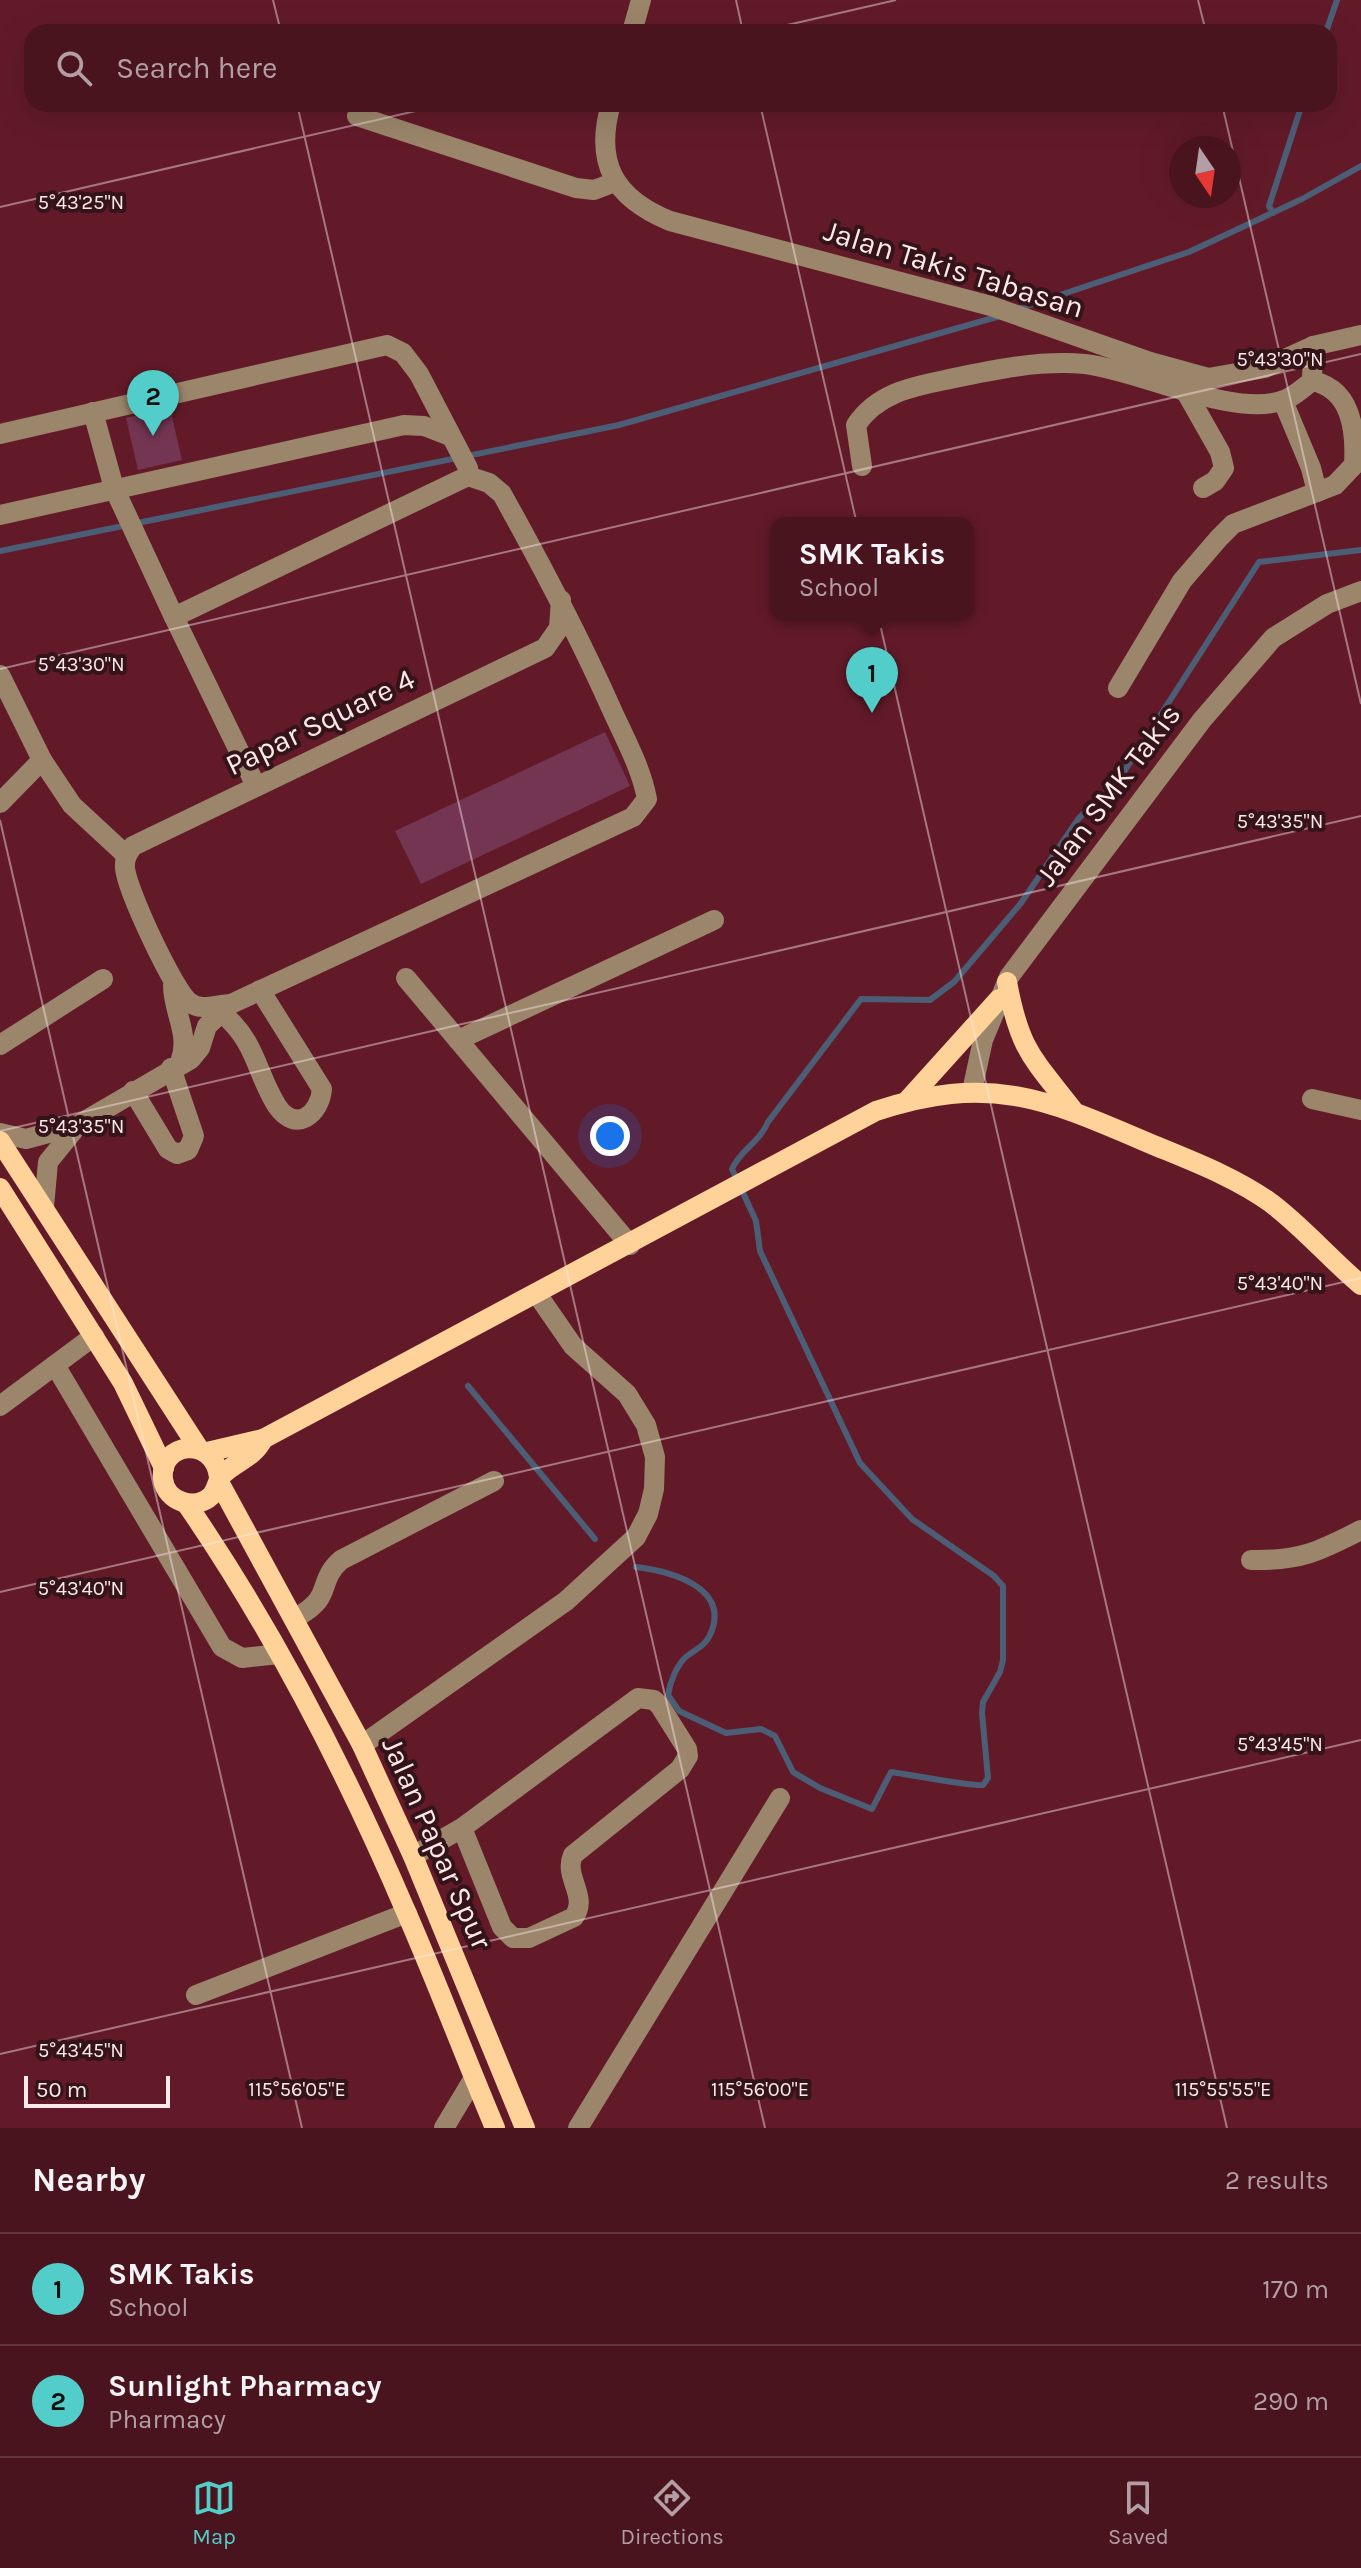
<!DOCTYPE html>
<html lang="en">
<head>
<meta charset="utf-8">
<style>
  :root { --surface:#4a141f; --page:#511d28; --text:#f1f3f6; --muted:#b29ea4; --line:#61333d; --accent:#53cdca }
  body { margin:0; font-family:Karla,sans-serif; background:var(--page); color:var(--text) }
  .compass { position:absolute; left:1169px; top:136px; width:72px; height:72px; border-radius:50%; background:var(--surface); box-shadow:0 8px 32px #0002; rotate:167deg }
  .scale { position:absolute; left:24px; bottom:20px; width:146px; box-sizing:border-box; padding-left:8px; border:4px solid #fce9ea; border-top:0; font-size:22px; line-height:28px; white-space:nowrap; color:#fce9ea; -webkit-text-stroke:6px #341418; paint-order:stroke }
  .you { position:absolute; left:610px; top:1136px; width:28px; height:28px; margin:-20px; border:6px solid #fff; border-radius:50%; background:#1a73e8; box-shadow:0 0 0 12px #1a73e833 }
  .badge { display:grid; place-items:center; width:52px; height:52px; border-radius:50%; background:var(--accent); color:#111; font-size:26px; font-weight:700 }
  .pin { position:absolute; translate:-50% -66px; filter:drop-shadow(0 2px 4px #0008) }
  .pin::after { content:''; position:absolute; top:42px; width:28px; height:24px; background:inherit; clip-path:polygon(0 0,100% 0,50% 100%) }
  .popup { position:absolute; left:770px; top:517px; width:204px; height:104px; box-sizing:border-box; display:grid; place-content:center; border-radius:16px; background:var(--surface); filter:drop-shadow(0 2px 6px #0005); font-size:26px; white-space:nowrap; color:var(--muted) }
  .popup b { font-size:30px; color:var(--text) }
  .popup::after { content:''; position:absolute; left:50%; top:100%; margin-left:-16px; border:16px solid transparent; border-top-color:var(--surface) }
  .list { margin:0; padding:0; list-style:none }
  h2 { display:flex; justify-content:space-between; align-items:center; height:104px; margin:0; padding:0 32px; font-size:34px }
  h2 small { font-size:26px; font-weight:400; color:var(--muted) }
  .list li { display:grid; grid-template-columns:52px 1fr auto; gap:24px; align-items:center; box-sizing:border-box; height:112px; padding:0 32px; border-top:2px solid var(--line) }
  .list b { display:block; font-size:30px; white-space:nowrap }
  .list p { margin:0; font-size:26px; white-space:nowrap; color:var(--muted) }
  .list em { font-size:26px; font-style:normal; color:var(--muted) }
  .icon { flex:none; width:44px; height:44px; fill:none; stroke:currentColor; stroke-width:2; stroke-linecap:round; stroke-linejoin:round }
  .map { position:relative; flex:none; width:1361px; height:2128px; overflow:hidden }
  .search { position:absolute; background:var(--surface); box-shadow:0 8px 32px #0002; left:24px; right:24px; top:24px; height:88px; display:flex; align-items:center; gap:20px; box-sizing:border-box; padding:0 28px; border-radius:24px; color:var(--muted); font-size:30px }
  .sheet { height:328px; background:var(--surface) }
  nav { display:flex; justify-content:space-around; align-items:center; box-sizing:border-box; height:112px; border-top:2px solid var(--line); background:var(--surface); font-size:22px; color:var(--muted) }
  nav a { display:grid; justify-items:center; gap:4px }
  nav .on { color:var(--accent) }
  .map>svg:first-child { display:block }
</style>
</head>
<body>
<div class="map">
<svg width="1361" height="2128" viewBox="0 0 1361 2128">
  <rect width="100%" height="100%" fill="#621a29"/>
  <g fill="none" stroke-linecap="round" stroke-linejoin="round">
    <!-- stream -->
    <g stroke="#4c5e76" stroke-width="6">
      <polyline points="1326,32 1337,0"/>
      <polyline points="1273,213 1269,206 1302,104"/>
      <polyline points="1018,309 1189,252 1302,199 1361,166"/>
      <polyline points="0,551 619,425 1000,316"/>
      <polyline points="468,1386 595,1539"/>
      <path d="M636,1567C669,1571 732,1587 710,1635C705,1646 696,1649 687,1656C677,1664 670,1682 668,1695L679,1711L726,1733L761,1729L775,1736L793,1772L820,1788L872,1809L891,1772C907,1774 974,1787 983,1785L988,1778L982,1713L983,1702L1000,1672L1003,1660V1586L994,1576L912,1519L860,1463L760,1251L756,1221L732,1169C740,1150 760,1142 768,1122L861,999L930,1000L954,982L1021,903L1079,818L1118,781L1259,562L1361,550"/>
    </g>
  </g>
  <!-- building -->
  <g fill="#743552">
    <polygon points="170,408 182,460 138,470 126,418"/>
    <polygon points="605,732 630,786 421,884 395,831"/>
  </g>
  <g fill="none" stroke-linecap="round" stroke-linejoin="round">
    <!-- minor -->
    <g stroke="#9b866b" stroke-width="20">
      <polyline points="632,32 641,0"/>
      <path d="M611,104C594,163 614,198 670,221L991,306L1150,362L1208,378L1265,368L1313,346L1361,335"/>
      <polyline points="357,116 576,188 594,190 615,182"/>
      <path d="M1312,381C1352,389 1356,431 1354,465L1335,485L1317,492"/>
      <polyline points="1186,392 1220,452 1224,468 1215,481 1203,488"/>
      <polyline points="93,412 114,488 174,617"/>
      <polyline points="0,434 387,345 403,353 419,374 468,468"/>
      <path d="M862,466L856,425C877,394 910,387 945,380C992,370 1037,360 1085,364C1138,370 1231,417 1281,401C1292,398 1303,388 1312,381L1313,346"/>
      <polyline points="0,515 404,425 424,426 450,436"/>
      <polyline points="0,675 42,760 0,803"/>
      <polyline points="1118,688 1182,581 1219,538 1233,524 1317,492 1311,468 1283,401"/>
      <polyline points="42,760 72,805 126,855"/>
      <path d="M256,786L174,617L468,476L489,483L502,494C541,564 578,634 611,708C624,737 641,767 647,799L633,817L231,1004C217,1004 201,1012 189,1002C173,989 127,890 125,868C124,859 128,853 133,846L545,648L559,628L561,600"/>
      <polyline points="406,978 630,1245"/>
      <path d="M173,985C173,1013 191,1035 180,1062"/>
      <path d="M223,1014C257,1043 256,1073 277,1106C296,1134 320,1114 322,1089L260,990"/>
      <polyline points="458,1040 714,920"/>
      <polyline points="0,1045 103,979"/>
      <polyline points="133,1091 168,1149 177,1154 188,1150 194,1136 171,1068"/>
      <polyline points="972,1091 983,1040 1009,977 1202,720 1273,638 1327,604 1361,591"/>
      <polyline points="1312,1099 1361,1110"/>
      <polyline points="0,1133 26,1139 78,1125"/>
      <polyline points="44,1207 48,1162 78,1125 191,1059 200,1048 207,1026 231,1004"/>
      <polyline points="55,1365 222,1647 242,1658 279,1654"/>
      <polyline points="0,1406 94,1336"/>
      <path d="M1251,1560C1300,1561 1318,1552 1361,1530"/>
      <path d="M295,1618C336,1596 315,1583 341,1560L494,1481"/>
      <polyline points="362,1745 566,1601 636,1537 648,1514 654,1489 655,1457 646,1425 627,1394 573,1346 537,1294"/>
      <path d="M413,1856L462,1828L638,1698L654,1700L660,1706L687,1749L688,1756L680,1769L573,1855C563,1877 589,1896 574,1917L529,1938H513L502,1927L462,1828"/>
      <polyline points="196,1995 407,1913"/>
      <polyline points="444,2128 474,2078"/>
      <polyline points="578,2128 780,1798"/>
    </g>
    <!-- major -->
    <g stroke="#ffd299" stroke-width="20">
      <path d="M1007,982C1020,1051 1032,1057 1073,1110"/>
      <polyline points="907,1101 999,999"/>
      <polyline points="0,1141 199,1449"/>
      <polyline points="0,1188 123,1383 164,1468"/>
      <path d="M207,1452L263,1439L876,1111C991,1073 1046,1099 1151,1144C1192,1161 1235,1177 1271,1203C1304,1228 1330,1259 1361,1285"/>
      <path d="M219,1477C214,1435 159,1442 163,1479C166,1502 195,1511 211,1496C217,1490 217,1480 222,1475C236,1461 254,1458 263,1439"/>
      <polyline points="219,1482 362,1745 413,1856 525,2128"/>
      <path d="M186,1503C274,1631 346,1771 407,1914C438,1985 465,2057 495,2128"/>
    </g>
  </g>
  <!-- ticks -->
  <path fill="none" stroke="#fce9ea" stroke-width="2" stroke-opacity="0.45" d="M273,0L281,32M736,0L743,32M1198,0L1206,32M757,32L896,0M297,104L765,2128M760,104L1227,2128M1222,104L1361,704M0,207L446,104M0,669L1361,354M0,820L302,2128M0,1131L1361,816M0,1592L1361,1278M0,2054L1361,1740"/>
  <g text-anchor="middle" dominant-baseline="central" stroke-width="8" stroke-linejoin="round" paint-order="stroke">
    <!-- street labels -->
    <g font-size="30" fill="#fce9ea" stroke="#341418">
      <text transform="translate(954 269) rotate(17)">Jalan Takis Tabasan</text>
      <text transform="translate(320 722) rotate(-26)">Papar Square 4</text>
      <text transform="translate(1108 795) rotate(-53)">Jalan SMK Takis</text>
      <text transform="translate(437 1843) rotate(66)">Jalan Papar Spur</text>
    </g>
  </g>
  <g font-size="20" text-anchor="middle" fill="#fce9ea" stroke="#341418" stroke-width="8" stroke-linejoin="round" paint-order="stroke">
    <text x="81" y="209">5°43'25"N</text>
    <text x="1280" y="366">5°43'30"N</text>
    <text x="81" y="671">5°43'30"N</text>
    <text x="1280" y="828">5°43'35"N</text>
    <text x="81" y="1133">5°43'35"N</text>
    <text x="1280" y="1290">5°43'40"N</text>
    <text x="81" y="1595">5°43'40"N</text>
    <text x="1280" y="1751">5°43'45"N</text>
    <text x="81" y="2057">5°43'45"N</text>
    <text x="297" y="2096">115°56'05"E</text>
    <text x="760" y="2096">115°56'00"E</text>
    <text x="1223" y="2096">115°55'55"E</text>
  </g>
</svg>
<svg class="compass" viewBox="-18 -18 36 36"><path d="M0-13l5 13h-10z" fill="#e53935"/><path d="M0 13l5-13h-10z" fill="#b29ea4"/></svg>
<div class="scale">50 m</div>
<div class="you"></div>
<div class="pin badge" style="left:872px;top:713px">1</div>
<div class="popup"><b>SMK Takis</b>School</div>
<div class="pin badge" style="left:153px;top:436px">2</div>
<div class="search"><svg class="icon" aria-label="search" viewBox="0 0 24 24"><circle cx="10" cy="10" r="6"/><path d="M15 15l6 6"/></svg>Search here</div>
</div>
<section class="sheet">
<h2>Nearby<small>2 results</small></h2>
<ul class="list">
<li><span class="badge">1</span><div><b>SMK Takis</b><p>School</p></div><em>170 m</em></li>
<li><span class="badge">2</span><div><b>Sunlight Pharmacy</b><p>Pharmacy</p></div><em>290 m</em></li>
</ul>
</section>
<nav>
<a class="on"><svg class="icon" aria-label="map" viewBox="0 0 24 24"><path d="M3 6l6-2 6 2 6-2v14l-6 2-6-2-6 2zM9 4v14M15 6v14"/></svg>Map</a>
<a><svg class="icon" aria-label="directions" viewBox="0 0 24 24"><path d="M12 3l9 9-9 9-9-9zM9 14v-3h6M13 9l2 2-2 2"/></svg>Directions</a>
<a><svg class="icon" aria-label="saved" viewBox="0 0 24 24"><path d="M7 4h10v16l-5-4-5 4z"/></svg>Saved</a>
</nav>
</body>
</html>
